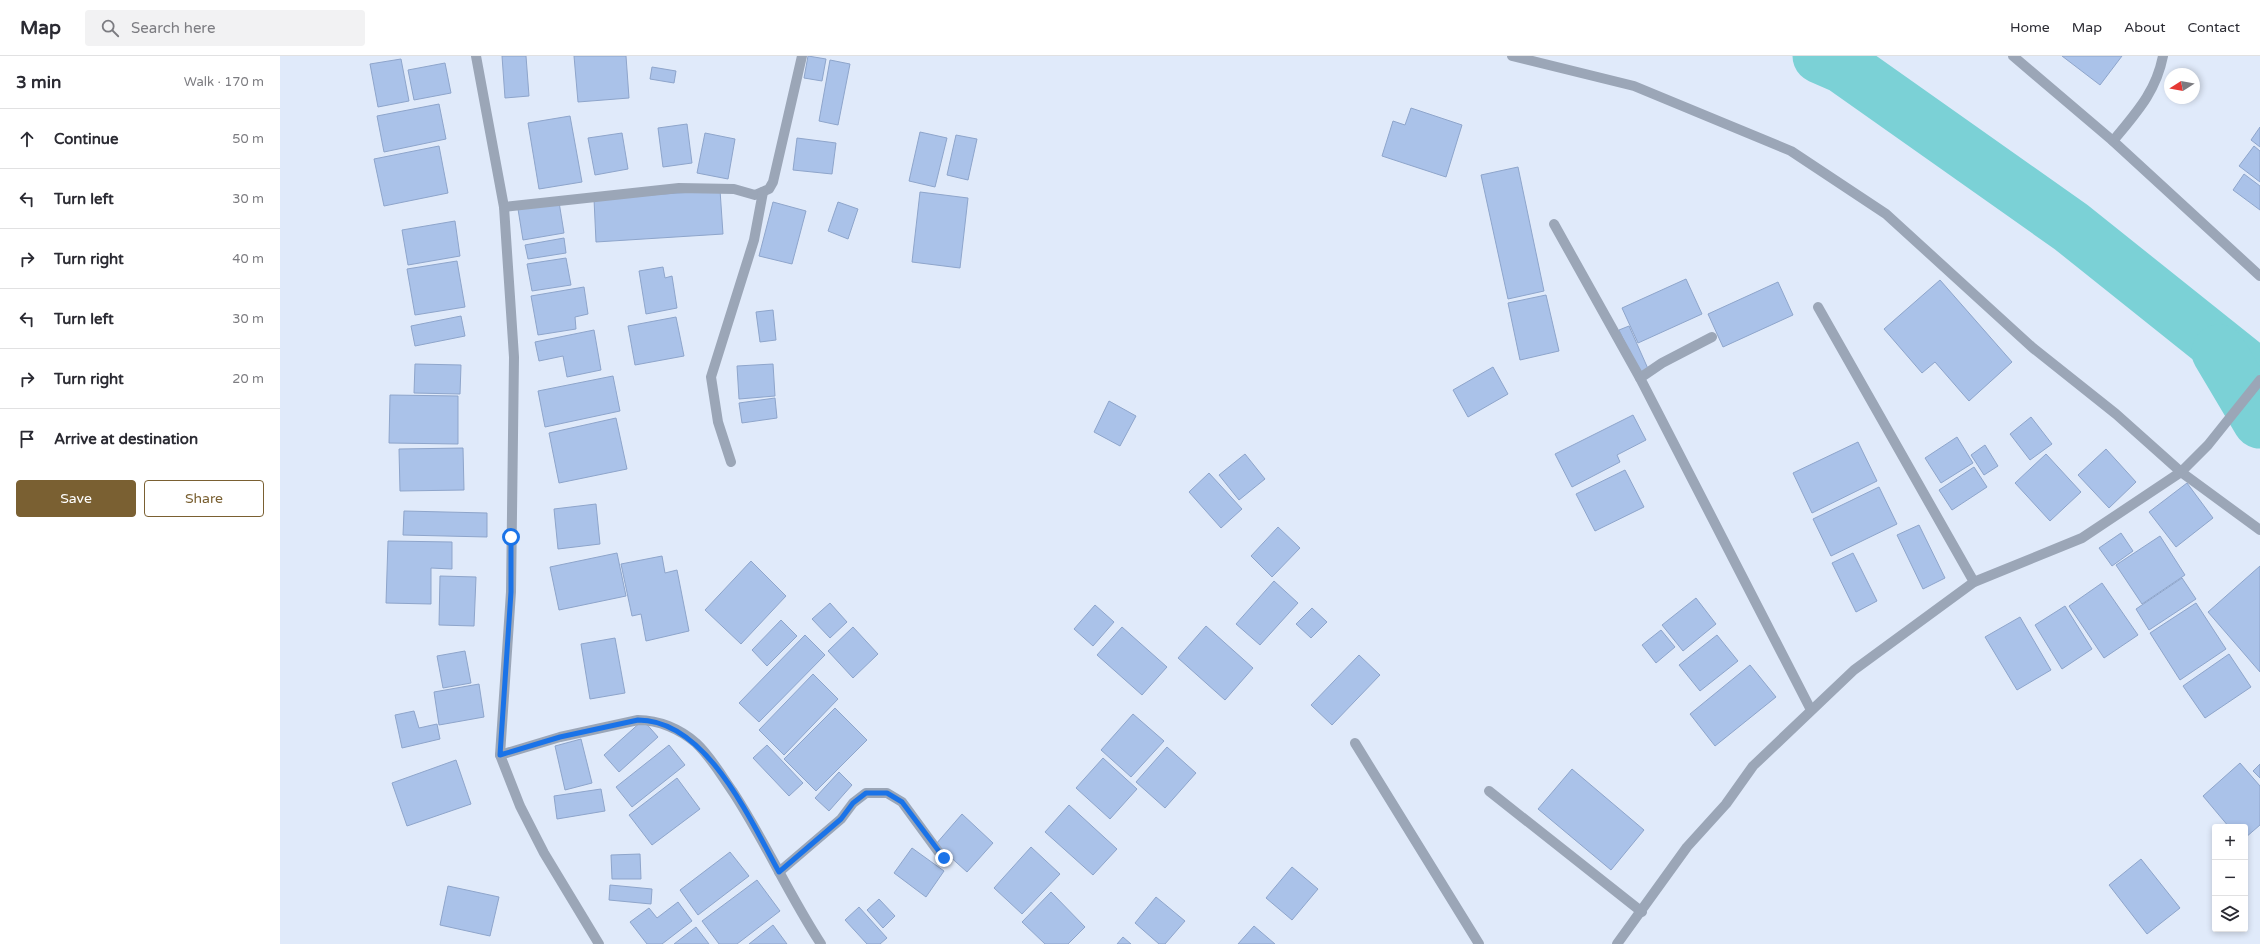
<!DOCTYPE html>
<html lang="en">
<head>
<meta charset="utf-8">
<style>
  :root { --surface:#fff; --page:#f2f2f3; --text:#2b2b33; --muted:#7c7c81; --line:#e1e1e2; --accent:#7a6032 }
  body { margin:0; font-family:"Varela Round",sans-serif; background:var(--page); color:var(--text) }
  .controls { position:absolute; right:12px; bottom:12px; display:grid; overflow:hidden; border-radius:4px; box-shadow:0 2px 6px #0003 }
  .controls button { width:36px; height:36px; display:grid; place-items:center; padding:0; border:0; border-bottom:1px solid var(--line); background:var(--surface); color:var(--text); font:20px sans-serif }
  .compass { position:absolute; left:1884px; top:12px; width:36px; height:36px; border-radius:50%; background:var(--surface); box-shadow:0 2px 6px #0003; rotate:259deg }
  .stop { position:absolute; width:12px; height:12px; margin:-9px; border:3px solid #1a73e8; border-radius:50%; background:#fff }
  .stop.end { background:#1a73e8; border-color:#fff; box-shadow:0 1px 4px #0008 }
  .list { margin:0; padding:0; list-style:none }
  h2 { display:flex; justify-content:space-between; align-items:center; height:52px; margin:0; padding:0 16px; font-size:17px }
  h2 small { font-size:13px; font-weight:400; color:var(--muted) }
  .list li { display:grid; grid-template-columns:26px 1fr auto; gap:12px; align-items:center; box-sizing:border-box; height:60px; padding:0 16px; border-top:1px solid var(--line) }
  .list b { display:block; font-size:15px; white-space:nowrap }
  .list em { font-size:13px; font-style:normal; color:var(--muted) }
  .actions { display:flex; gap:8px; padding:12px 16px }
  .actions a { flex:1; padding:9px 0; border:1px solid var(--accent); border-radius:4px; text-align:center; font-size:14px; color:var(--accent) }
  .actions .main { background:var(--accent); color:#fff }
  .icon { flex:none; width:22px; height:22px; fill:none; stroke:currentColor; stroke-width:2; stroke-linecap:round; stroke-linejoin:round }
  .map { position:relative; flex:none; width:1980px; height:888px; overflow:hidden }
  header { display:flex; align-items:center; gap:24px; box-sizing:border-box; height:56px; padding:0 20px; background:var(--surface); border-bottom:1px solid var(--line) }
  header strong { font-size:19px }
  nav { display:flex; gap:22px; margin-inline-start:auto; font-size:14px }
  .search { width:280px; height:36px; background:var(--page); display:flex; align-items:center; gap:10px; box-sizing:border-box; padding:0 14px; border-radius:4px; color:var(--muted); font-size:15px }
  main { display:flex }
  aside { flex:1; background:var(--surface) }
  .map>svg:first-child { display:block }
</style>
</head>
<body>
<header>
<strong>Map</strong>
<div class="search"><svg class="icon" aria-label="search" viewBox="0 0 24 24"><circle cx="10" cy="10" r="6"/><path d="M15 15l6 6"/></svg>Search here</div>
<nav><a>Home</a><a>Map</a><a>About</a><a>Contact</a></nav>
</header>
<main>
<aside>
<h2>3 min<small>Walk · 170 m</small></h2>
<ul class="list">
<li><svg class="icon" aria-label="ahead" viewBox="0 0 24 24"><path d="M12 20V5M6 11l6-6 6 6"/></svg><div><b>Continue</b></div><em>50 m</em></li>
<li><svg class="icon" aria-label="left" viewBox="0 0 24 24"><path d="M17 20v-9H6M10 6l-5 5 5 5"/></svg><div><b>Turn left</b></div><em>30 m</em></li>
<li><svg class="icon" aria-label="right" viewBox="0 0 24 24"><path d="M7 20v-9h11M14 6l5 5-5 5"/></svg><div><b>Turn right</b></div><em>40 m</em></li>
<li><svg class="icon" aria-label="left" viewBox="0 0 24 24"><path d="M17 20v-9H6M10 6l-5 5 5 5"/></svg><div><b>Turn left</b></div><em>30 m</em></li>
<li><svg class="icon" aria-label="right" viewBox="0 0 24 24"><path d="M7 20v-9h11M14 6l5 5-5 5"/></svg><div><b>Turn right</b></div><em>20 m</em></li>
<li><svg class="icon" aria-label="arrive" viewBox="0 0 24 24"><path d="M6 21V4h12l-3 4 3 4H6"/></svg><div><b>Arrive at destination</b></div></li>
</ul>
<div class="actions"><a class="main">Save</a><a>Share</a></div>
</aside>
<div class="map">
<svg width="1980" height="888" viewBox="0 0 1980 888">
  <rect width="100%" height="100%" fill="#e0eafa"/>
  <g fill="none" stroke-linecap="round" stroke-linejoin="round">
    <!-- river -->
    <g stroke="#7bd1d6" stroke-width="55">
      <polyline points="1540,0 1563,10 1791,171 1980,322"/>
      <polyline points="1939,296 1980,365"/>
    </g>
  </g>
  <!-- building -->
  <g fill="#aac2e9" stroke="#8ea5cb">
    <polygon points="222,0 246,0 249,40 225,42"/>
    <polygon points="294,0 346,0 349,42 298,46"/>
    <polygon points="528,0 546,3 542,25 524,22"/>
    <polygon points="1782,0 1842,0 1820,29"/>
    <polygon points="121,3 129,45 98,51 90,8"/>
    <polygon points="550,4 570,8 558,69 539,65"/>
    <polygon points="165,7 171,37 134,44 128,14"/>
    <polygon points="372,11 396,15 394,27 370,23"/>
    <polygon points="159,48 166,83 104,96 97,60"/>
    <polygon points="1131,52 1182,69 1166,121 1102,100 1113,65 1125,69"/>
    <polygon points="290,60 302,126 259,133 248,67"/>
    <polygon points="407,68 412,107 383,111 378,72"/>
    <polygon points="1980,71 1980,91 1971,84"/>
    <polygon points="640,76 667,82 655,131 629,125"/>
    <polygon points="342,77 348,113 315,119 308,82"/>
    <polygon points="425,77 455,83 448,123 417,117"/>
    <polygon points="676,79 697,83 688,124 667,119"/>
    <polygon points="517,82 556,87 552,118 513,114"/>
    <polygon points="159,90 168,137 104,150 94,103"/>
    <polygon points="1974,90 1980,95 1980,126 1959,110"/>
    <polygon points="1238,111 1264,235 1228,243 1201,119"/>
    <polygon points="1964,118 1980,130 1980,154 1953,134"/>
    <polygon points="440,134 443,178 316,186 314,143"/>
    <polygon points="640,136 688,142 680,212 632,206"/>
    <polygon points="279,146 284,177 243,184 238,153"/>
    <polygon points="493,146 526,155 512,208 479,200"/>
    <polygon points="558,146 578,153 568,183 548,175"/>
    <polygon points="175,165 180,200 128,209 122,174"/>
    <polygon points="284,182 286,197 248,203 245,189"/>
    <polygon points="286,202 291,229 252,235 247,208"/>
    <polygon points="177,205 185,251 135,259 127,213"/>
    <polygon points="383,211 385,222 392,220 397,252 366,258 359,215"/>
    <polygon points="1406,223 1422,258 1358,287 1342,252"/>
    <polygon points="1660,224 1732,306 1689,345 1655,306 1642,317 1604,273"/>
    <polygon points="1498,226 1513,259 1443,291 1428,258"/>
    <polygon points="304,231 308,258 295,261 296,273 258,279 251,240"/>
    <polygon points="1266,239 1279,295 1240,304 1228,247"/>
    <polygon points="493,254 496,284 480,286 476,256"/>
    <polygon points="181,260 185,280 135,290 131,270"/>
    <polygon points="396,261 404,300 355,309 348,270"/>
    <polygon points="1349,270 1369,315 1360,319 1339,274"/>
    <polygon points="314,274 321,314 287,321 283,300 259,305 255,286"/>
    <polygon points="135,308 181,309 180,338 134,337"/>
    <polygon points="493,308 495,340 459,343 457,310"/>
    <polygon points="1213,311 1228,338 1188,361 1173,334"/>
    <polygon points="333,320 340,355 265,371 258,335"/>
    <polygon points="110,339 178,340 178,388 109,387"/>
    <polygon points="495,342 497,362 462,367 459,347"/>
    <polygon points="829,345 856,360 840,390 814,376"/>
    <polygon points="1353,359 1366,384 1337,399 1340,406 1292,431 1275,398"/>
    <polygon points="1751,361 1772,388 1750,404 1730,378"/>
    <polygon points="336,362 347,413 279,427 269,377"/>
    <polygon points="1677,381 1693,407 1661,427 1645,402"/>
    <polygon points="1578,386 1597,425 1532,457 1513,417"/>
    <polygon points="1705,389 1718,410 1704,419 1691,399"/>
    <polygon points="183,392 184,434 120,435 119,393"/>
    <polygon points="1826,393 1856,426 1829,452 1798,419"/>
    <polygon points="965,398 985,423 959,444 939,419"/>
    <polygon points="1766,398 1801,436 1770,465 1735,427"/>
    <polygon points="1694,411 1707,431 1672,454 1659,434"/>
    <polygon points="1345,414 1364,451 1315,475 1296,438"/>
    <polygon points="929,417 962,453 941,472 909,436"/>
    <polygon points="1907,427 1933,462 1896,491 1869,456"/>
    <polygon points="1599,431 1617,468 1551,500 1533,463"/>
    <polygon points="316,448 320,488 278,493 274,453"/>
    <polygon points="124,455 207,457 207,481 123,479"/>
    <polygon points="1639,469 1665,522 1643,533 1617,479"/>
    <polygon points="998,471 1020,492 992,521 971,500"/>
    <polygon points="1841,477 1853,495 1832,510 1819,492"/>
    <polygon points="1880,480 1905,519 1862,548 1836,509"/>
    <polygon points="108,485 172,486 172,513 151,512 151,548 106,547"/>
    <polygon points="337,497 346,540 279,554 270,511"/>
    <polygon points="1573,497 1597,545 1576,556 1552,507"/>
    <polygon points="382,500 385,517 397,514 409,575 366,585 361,558 352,560 341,508"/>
    <polygon points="471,505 506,540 461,588 425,554"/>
    <polygon points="1980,510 1980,616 1928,556"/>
    <polygon points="160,520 196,521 194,570 159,569"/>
    <polygon points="1902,522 1916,543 1869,574 1856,553"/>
    <polygon points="994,525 1018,547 980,589 956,568"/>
    <polygon points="1822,527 1858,579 1824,602 1789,550"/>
    <polygon points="1416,542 1436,568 1403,595 1382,569"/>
    <polygon points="550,547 567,566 550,582 532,563"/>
    <polygon points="1916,547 1946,593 1900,624 1870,577"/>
    <polygon points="815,549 834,566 813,590 794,573"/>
    <polygon points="1785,550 1812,593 1782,613 1755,569"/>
    <polygon points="1032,552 1047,566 1031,582 1016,568"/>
    <polygon points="1740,561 1771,614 1737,634 1705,581"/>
    <polygon points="501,564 517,580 487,610 472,594"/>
    <polygon points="926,570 973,612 945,644 898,602"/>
    <polygon points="573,571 598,598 573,622 548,595"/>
    <polygon points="842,571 887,611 862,639 817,599"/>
    <polygon points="1381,574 1395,591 1376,607 1362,589"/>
    <polygon points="525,579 545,599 479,666 459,647"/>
    <polygon points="1437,579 1458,605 1420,635 1399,609"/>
    <polygon points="335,582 345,637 310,643 301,588"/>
    <polygon points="185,595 191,627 163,632 157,600"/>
    <polygon points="1949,598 1971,631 1925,662 1903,630"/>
    <polygon points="1079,599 1100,619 1052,669 1031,649"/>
    <polygon points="1470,609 1496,641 1435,690 1410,658"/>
    <polygon points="533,618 558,643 504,699 479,674"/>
    <polygon points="199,628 204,661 159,669 154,636"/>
    <polygon points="555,652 587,684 536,735 504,703"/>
    <polygon points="134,655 139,672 157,668 160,683 122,692 115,659"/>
    <polygon points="853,658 884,685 851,721 821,694"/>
    <polygon points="363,664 378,681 339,716 324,699"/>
    <polygon points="301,683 312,727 285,734 275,690"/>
    <polygon points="389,689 405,709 352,751 336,731"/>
    <polygon points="487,689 523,727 509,740 473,702"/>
    <polygon points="887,691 916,717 885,752 856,726"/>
    <polygon points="823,702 857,733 830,763 796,732"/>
    <polygon points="176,704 191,748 127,770 112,727"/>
    <polygon points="1960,707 1980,730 1980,769 1965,782 1965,771 1949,771 1923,740"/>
    <polygon points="1980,708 1980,722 1973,715"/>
    <polygon points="1292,713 1364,774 1331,814 1258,753"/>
    <polygon points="559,716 572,729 549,755 535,742"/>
    <polygon points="397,722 420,753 372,789 349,759"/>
    <polygon points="321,733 325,755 277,763 274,740"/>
    <polygon points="789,749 837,793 813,819 765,776"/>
    <polygon points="682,758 713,787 687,816 656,788"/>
    <polygon points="751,791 780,818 742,858 714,832"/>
    <polygon points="632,792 664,815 646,841 614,817"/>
    <polygon points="450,796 469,820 418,859 400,834"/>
    <polygon points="360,798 361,823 332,823 331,799"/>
    <polygon points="1861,803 1900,852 1867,878 1829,829"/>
    <polygon points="1012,811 1038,833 1012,864 986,842"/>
    <polygon points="477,824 500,855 457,888 439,888 422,865"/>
    <polygon points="330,829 372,833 371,848 329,844"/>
    <polygon points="168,830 219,841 210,880 160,869"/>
    <polygon points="771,836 805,871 788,888 765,888 742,866"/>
    <polygon points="876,841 905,865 885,888 879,888 855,867"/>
    <polygon points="599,843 615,860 603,872 587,854"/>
    <polygon points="398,846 412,865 382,888 367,888 350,866 369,852 377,862"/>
    <polygon points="579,851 607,882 600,888 587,888 565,864"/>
    <polygon points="493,869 507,888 469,888"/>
    <polygon points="974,870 995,888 958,888"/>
    <polygon points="416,871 429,888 394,888"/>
    <polygon points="843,881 851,888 837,888"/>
  </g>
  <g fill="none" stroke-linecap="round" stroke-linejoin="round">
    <!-- minor -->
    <g stroke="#9ba6b7" stroke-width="10">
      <polyline points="196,0 224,151 234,301 231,536 220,699 240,750 264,797 319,888"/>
      <polyline points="1232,0 1354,30 1511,95 1606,158 1753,292 1836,358 1901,416 1980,474"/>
      <polyline points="1733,0 1833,85 1980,220"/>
      <path d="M1833,85C1856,57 1876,36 1883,0"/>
      <polyline points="224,151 399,132 454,133 475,139 489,133 493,126 522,0"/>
      <polyline points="1274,168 1360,322"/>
      <polyline points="1538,251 1694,526"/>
      <polyline points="1432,281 1382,307 1360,322 1531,654"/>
      <polyline points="451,406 438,366 431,321 474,184 483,136"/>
      <polyline points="1075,687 1199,888"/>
      <path d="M220,699L280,681L358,664C379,664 400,673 416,687C431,701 441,719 453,736C485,785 509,839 541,888"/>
      <polyline points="1209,735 1362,856"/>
      <polyline points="499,816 561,763 573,747 586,737 607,737 622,746 663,802"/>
      <polyline points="1337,888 1407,791 1446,748 1473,710 1574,614 1694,526 1802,482 1901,416 1928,389 1980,324"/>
    </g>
  </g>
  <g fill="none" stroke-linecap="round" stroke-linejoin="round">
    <!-- route -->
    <path stroke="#1a73e8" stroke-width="5" d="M231,481V536L220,699L280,681L358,664C427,664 470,764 499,816L561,763L573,747L586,737H607L622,746L664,802"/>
  </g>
</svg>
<div class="controls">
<button>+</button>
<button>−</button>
<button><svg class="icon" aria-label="layers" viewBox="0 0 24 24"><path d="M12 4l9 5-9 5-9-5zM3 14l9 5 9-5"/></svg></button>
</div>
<svg class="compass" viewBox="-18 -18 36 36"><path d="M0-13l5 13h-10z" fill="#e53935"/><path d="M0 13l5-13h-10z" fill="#7c7c81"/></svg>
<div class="stop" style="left:231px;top:481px"></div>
<div class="stop end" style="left:664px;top:802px"></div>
</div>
</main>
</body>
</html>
